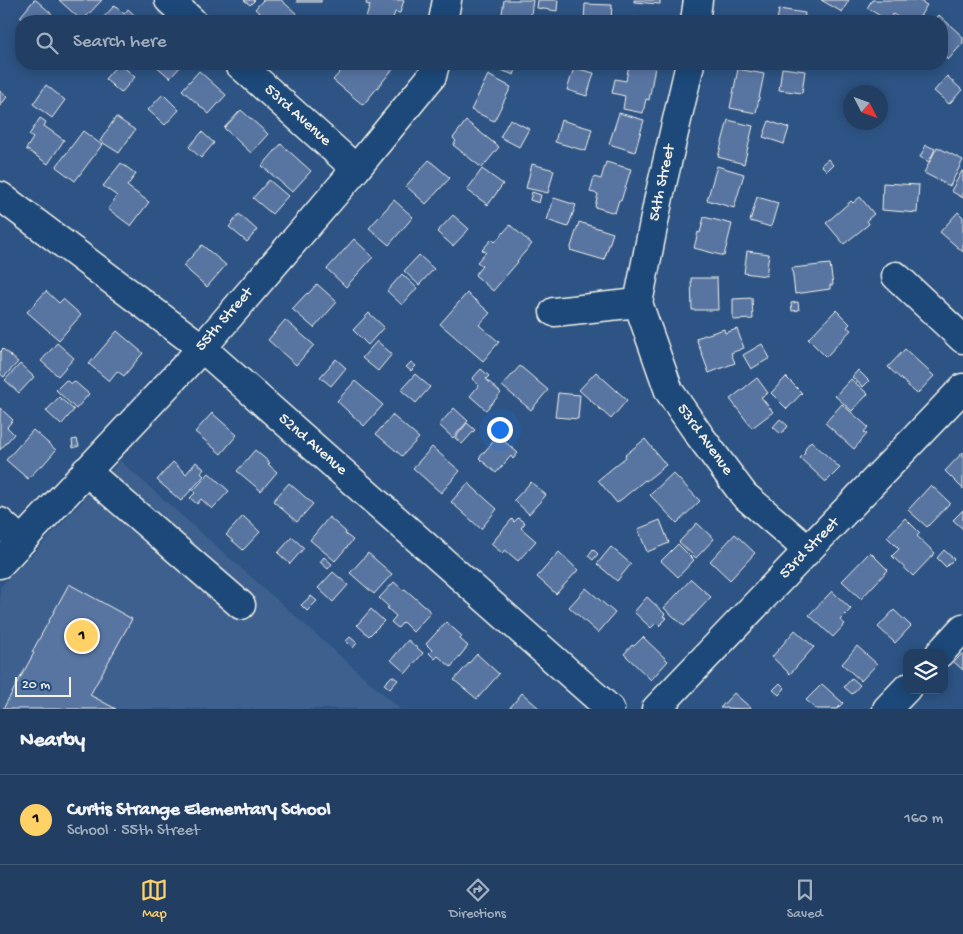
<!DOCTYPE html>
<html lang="en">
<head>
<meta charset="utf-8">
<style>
  :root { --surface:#223f63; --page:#2a4669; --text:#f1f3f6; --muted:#a2afbe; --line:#3f5878; --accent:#ffd166 }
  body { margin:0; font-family:"Gochi Hand",sans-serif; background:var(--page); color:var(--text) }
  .controls { position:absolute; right:15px; bottom:15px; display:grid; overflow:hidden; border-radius:10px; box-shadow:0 2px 12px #0003 }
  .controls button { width:45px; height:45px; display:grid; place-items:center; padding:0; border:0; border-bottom:1px solid var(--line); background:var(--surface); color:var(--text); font:25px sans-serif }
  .compass { position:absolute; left:843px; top:85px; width:45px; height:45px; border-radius:50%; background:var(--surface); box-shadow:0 2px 12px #0003; rotate:132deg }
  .scale { position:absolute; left:15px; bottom:12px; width:56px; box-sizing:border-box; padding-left:5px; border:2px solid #f4f1e8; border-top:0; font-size:14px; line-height:18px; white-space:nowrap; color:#f4f1e8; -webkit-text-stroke:4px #1f4a7a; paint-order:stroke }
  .you { position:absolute; left:499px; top:429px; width:18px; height:18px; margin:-12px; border:4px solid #fff; border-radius:50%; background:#1a73e8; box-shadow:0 0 0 8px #1a73e833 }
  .badge { display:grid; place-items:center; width:32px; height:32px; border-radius:50%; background:var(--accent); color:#111; font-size:16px; font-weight:700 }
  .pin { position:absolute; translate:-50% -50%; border:2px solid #fff; box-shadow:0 1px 5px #0006 }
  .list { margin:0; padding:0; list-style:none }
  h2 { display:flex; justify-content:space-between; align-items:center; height:65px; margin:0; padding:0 20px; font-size:21px }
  h2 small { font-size:16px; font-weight:400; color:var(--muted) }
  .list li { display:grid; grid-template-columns:32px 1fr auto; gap:15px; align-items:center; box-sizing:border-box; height:90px; padding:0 20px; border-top:1px solid var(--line) }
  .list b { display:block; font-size:19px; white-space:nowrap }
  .list p { margin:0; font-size:16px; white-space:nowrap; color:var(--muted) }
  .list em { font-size:16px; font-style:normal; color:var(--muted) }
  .icon { flex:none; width:28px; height:28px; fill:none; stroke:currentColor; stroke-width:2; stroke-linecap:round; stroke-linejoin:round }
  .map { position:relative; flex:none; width:963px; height:709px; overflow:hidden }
  .search { position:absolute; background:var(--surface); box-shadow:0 2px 12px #0003; left:15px; right:15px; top:15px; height:55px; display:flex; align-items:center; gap:12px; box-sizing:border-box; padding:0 18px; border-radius:20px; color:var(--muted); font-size:19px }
  .sheet { height:155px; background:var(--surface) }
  nav { display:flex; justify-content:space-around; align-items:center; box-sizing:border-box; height:70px; border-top:1px solid var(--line); background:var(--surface); font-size:14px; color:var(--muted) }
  nav a { display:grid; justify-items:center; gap:2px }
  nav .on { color:var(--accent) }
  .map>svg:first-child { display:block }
</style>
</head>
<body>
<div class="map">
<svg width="963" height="709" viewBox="0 0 963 709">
  <rect width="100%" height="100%" fill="#2d5484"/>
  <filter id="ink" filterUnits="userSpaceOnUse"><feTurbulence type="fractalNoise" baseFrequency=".02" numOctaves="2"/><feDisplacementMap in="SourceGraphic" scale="10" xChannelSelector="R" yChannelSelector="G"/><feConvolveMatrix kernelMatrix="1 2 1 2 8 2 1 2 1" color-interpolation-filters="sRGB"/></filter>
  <g filter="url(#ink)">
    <!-- built -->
    <polygon fill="#3e618f" points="120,461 400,709 0,709 0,587 35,552"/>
    <!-- building -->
    <g fill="#5875a2" stroke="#f4f1e8">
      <polygon points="34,0 36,0 53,15 48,21 25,21 20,17"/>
      <polygon points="59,0 102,0 82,21"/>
      <polygon points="244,0 255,0 250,5"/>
      <polygon points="263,0 281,0 298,15 292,21 269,21 255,9"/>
      <rect x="297" y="0" width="24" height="2"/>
      <polygon points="367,0 404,0 400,13 395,12 392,21 365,21 370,5 366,4"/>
      <polygon points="504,0 533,0 530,21 511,21 501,20"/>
      <polygon points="538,0 558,0 557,11 537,8"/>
      <polygon points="634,0 660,0 660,4 634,2"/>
      <polygon points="821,0 849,0 842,12"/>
      <polygon points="872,0 918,0 927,5 917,21 904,21 893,14 889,21 867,8"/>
      <polygon points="585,4 612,5 611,21 584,21"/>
      <polygon points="115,5 124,14 128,9 141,21 100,21"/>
      <polygon points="779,9 805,13 804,21 777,21"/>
      <polygon points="939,15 963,37 963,43 948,60 942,54 942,21 934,21"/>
      <polygon points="634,17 660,21 633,21"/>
      <polygon points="744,18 771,21 744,21"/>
      <polygon points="68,64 83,64 77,70"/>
      <polygon points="118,64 120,64 135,77 121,93 105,79"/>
      <polygon points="154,64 183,64 170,78"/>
      <polygon points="347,64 358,64 359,65 360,64 387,64 393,69 363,105 333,80"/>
      <polygon points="492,64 518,64 514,75 491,66"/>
      <polygon points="629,64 638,64 655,67 649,100 646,99 643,113 623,109 625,96 612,93 615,79 626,81"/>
      <polygon points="574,68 594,73 587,96 567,90"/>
      <polygon points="782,68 805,71 802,93 779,90"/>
      <polygon points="738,69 764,74 756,113 730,108"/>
      <polygon points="199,71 226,95 209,114 182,90"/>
      <polygon points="488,75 511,87 494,121 471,110"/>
      <polygon points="947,76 962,90 949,104 934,91"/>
      <polygon points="46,85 65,100 52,118 33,104"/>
      <polygon points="0,91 7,97 0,106"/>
      <polygon points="163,94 179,110 165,125 148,110"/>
      <polygon points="241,110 268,134 251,153 224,128"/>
      <polygon points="619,113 644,120 635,152 609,144"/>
      <polygon points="116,117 135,130 119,153 100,141"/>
      <polygon points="40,118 46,122 44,126 64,140 48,164 26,149 33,138 29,135"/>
      <polygon points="510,119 529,129 519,147 500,137"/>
      <polygon points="561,120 592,129 586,151 555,142"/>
      <polygon points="728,120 753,126 744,164 718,157"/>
      <polygon points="466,121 499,147 482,168 453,145 456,141 453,138"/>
      <polygon points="769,121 789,128 784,144 763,137"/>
      <polygon points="83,131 102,145 75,181 56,167"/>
      <polygon points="202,132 214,143 201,158 189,147"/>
      <polygon points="281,144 311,171 292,192 262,166"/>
      <polygon points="926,145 935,149 929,162 920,157"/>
      <polygon points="937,147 963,160 950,186 924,173"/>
      <polygon points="828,159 833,165 827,171 821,165"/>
      <polygon points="429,160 450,178 426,204 406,186"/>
      <polygon points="606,162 631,169 621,201 619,200 615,213 595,207 598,194 590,192 594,177 601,179"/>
      <polygon points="121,163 136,174 127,186 149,202 131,226 108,209 117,196 103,186"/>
      <polygon points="532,164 554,170 548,193 526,188"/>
      <polygon points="717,166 744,174 734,208 707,200"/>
      <polygon points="482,169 503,184 488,205 467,190"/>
      <polygon points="962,171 963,171 963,198 951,191"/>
      <polygon points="269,180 288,196 272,214 253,198"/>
      <polygon points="883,183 919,185 917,213 882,210"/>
      <polygon points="532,192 541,195 539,203 530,200"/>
      <polygon points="757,197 778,203 771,227 750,221"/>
      <polygon points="860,197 874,214 867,220 869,224 844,244 826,223 851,201 853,203"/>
      <polygon points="554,198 576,205 568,227 547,220"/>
      <polygon points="394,200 413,217 389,245 369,228"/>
      <polygon points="958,212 963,217 963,252 940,232"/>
      <polygon points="239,214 257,230 247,242 229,227"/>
      <polygon points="453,215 469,229 453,246 437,232"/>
      <polygon points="704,217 732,224 724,256 694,248 698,232 700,233"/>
      <polygon points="579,222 613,233 604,260 570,250"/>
      <polygon points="510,225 532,244 517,261 518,262 493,291 475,275 482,266 477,262 486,252 482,250 492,239 495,242"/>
      <polygon points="354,239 373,257 346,287 327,269"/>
      <polygon points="202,245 226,265 207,287 183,266"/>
      <polygon points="747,251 769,254 766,276 744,273"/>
      <polygon points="419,255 434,269 419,285 404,271"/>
      <polygon points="830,264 833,285 830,285 830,289 795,294 792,268"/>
      <polygon points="402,274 417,288 402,305 387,291"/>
      <polygon points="691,278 717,278 718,310 692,310"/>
      <polygon points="317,284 337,302 314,328 292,309 307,293 308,294"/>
      <polygon points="46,291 59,303 63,299 81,315 59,340 27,312"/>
      <polygon points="467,293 490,313 479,325 499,342 483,361 440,324"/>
      <polygon points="752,298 753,319 733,320 733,299"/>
      <polygon points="798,302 799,310 792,311 791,303"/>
      <polygon points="836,310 850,324 847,327 851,330 826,357 808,339"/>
      <polygon points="369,313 384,327 368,345 353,330"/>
      <polygon points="285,320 314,345 296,365 268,340"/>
      <polygon points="724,329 725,333 737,329 744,348 731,353 735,363 709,373 696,338"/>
      <polygon points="117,331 143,353 124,376 117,371 109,381 89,364"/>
      <polygon points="377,341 392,354 378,371 362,358"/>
      <polygon points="57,343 74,358 58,376 41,361"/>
      <polygon points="762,344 770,358 751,369 743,355"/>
      <polygon points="3,349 18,362 4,377 0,374 0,352"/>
      <polygon points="905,349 934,376 917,394 888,367"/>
      <polygon points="336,359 346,368 331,386 320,377"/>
      <polygon points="411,362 416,366 411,371 406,367"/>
      <polygon points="20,364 34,377 19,393 5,380"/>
      <polygon points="520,366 548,390 531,410 502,386"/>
      <polygon points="481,369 489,376 486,379 501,393 486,410 470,396 479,385 472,379"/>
      <polygon points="858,370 869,381 863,387 852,377"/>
      <polygon points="596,372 627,400 611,419 579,390"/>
      <polygon points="415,374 430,387 416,403 401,390"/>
      <polygon points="786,377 802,393 787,409 771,393"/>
      <polygon points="757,378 768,393 761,397 773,412 752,428 730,399"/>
      <polygon points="851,379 868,394 852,411 835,396"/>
      <polygon points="66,380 71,384 74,381 89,394 76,409 56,390"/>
      <polygon points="355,381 383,405 364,426 337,401"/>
      <polygon points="558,393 580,395 578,419 555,417"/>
      <polygon points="59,397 74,410 61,425 46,411"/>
      <polygon points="842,404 868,427 864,432 867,434 854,449 825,423"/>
      <polygon points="0,408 13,420 7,427 14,434 0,450"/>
      <polygon points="454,408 468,421 453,438 439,425"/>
      <polygon points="212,413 237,435 221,454 195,432"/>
      <polygon points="392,415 419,438 402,456 376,434"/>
      <polygon points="780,419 788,426 781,434 773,427"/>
      <polygon points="467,423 475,430 462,444 455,438"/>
      <polygon points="33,430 56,450 42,466 41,465 28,479 6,460"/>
      <polygon points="498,436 518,453 513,459 511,456 496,473 479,458"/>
      <polygon points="77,439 79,446 73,448 72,440"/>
      <polygon points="645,439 666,465 646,481 645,480 617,503 598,480 626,457 625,455"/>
      <polygon points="811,441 840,468 826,482 800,458 805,453 804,451 806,449 805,448"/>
      <polygon points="432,447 460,471 441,493 413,468"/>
      <polygon points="255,450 270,463 268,464 277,472 261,491 237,471"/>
      <polygon points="963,452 963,489 945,471"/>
      <polygon points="173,462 186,474 196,462 204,469 201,473 204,476 181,501 157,480"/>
      <polygon points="209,473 229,491 212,509 201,499 197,504 190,498 195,493 193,491"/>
      <polygon points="673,473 700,501 677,523 650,495"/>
      <polygon points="531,482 546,495 529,514 514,500"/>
      <polygon points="289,483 313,504 297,522 273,501"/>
      <polygon points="468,483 497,509 481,529 451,502"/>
      <polygon points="931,485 950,503 927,527 908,510"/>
      <polygon points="963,510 963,529 953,520"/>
      <polygon points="243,516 260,532 243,550 226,535"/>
      <polygon points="329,517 346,532 345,534 353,540 335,561 310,540"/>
      <polygon points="518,518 525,523 521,528 536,541 518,561 505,550 502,553 491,544 512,519 514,522"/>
      <polygon points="905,518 920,533 917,536 935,553 913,576 892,556 899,549 887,537"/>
      <polygon points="660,520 669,543 647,552 638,529"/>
      <polygon points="697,523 714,539 696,558 679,542"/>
      <polygon points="735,534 755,553 730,580 710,561"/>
      <polygon points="292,537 304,548 290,564 278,553"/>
      <polygon points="678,544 694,560 678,577 661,561"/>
      <polygon points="611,547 631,564 617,581 597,564"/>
      <polygon points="593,549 598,554 593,560 588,556"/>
      <polygon points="944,550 954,559 946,567 937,558"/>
      <polygon points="559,552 578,570 556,594 537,577"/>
      <polygon points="870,552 888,570 861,599 842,581"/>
      <polygon points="368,553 392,574 374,594 350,573"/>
      <polygon points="324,557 332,564 328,569 320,562"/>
      <polygon points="333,572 348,585 333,602 318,588"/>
      <polygon points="691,579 711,597 684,626 664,608"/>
      <polygon points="394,582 403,590 405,589 431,612 413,632 403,622 398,628 391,622 396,616 387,608 389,607 379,598"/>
      <polygon points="69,584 132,619 90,695 116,709 3,709 34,653 32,652"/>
      <polygon points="586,588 615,613 598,633 569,607"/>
      <polygon points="832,591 851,609 840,620 845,624 833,637 809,615"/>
      <polygon points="311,596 317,601 307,611 301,605"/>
      <polygon points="647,597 665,614 663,616 667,618 659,626 656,623 651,628 634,612"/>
      <polygon points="371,609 384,621 369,636 357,625"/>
      <polygon points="894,610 911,626 895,643 878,627"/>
      <polygon points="446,622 462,636 460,639 468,646 451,667 438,656 435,659 429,653 432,650 426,644"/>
      <polygon points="795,630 814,647 790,674 772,657"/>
      <polygon points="350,637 357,643 353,648 346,641"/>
      <polygon points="643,637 668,661 651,680 624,654 632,645 634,646"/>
      <polygon points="408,640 423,653 406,673 391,660"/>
      <polygon points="857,646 877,664 861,681 842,664"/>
      <polygon points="963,653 963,670 954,662"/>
      <polygon points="477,654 499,674 477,699 454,680"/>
      <polygon points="392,676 398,680 390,689 384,684"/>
      <polygon points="852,678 860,685 852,694 844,687"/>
      <polygon points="780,683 785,688 779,695 773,690"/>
      <polygon points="822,684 843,703 837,709 816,709 806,700"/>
      <polygon points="522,693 540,709 509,709"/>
      <polygon points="734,693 752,709 720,708"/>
    </g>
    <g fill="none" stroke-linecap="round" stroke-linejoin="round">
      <!-- minor casing -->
      <g stroke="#f4f1e8" stroke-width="31">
        <g id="minor">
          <polyline points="169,0 192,21"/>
          <polyline points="443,21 447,0"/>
          <polyline points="695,21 698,0"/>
          <polyline points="239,64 356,169"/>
          <polyline points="0,196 202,348 610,709"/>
          <polyline points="896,276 963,339"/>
          <polyline points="638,303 669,391 700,436 744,495 808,550"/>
          <polyline points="638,303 659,197 690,64"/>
          <polyline points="554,312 638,303"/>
          <polyline points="86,471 241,605"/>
          <polyline points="0,522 21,541"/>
          <polyline points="0,564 202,348 356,169 432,76 435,64"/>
          <polyline points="940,653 963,628"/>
          <polyline points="656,709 963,388"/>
          <polyline points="887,709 907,688"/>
        </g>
      </g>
      <!-- minor -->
      <use href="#minor" stroke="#1f4a7a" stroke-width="28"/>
    </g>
  </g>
  <g text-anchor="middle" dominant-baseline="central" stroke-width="4" stroke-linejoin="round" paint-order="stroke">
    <!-- street labels -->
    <g font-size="16" fill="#f4f1e8" stroke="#1f4a7a">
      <text transform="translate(297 116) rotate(42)">53rd Avenue</text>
      <text transform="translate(663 183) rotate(-78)">54th Street</text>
      <text transform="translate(225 320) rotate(-49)">55th Street</text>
      <text transform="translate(704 440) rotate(54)">53rd Avenue</text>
      <text transform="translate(312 445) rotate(41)">52nd Avenue</text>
      <text transform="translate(810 549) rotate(-46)">53rd Street</text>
    </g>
  </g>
</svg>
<div class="controls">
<button><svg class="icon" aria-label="layers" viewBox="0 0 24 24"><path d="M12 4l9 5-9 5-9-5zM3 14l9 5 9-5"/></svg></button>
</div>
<svg class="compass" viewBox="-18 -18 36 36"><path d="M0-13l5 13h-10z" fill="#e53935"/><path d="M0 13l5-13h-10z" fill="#a2afbe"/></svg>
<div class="scale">20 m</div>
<div class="you"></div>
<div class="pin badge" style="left:82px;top:636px">1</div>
<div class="search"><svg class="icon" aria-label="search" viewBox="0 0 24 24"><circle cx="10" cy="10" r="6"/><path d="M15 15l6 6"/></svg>Search here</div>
</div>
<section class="sheet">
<h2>Nearby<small></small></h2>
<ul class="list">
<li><span class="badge">1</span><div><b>Curtis Strange Elementary School</b><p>School · 55th Street</p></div><em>160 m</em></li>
</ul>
</section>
<nav>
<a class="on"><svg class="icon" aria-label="map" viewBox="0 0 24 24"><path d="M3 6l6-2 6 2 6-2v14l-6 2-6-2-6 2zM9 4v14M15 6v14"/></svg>Map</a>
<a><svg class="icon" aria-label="directions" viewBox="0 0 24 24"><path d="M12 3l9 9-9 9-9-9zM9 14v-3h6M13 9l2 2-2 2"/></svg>Directions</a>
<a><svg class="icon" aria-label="saved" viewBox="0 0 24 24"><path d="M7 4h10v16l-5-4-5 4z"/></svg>Saved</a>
</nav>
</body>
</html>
